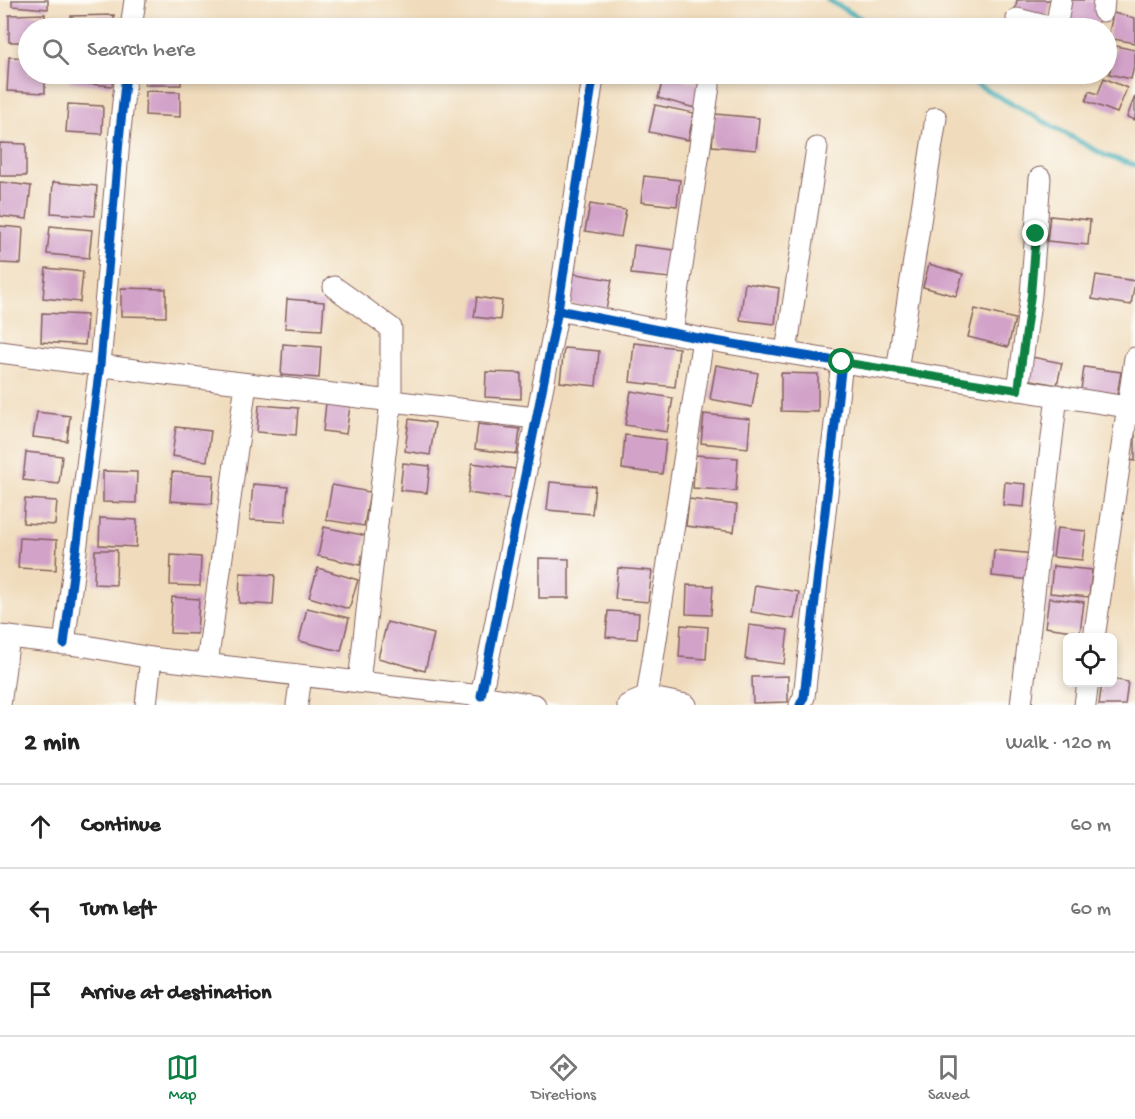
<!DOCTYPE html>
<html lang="en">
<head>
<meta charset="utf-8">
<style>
  :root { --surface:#fff; --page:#f6f6f6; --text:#222; --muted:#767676; --line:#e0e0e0; --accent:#0b8043 }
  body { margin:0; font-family:"Gochi Hand",sans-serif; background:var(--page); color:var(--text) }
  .controls { position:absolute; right:18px; bottom:18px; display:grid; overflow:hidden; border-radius:9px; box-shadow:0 3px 9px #0003 }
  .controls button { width:54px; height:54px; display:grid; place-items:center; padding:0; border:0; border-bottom:2px solid var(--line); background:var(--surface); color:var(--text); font:30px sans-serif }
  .stop { position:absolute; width:18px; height:18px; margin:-14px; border:4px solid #0b8043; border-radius:50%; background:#fff }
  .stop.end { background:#0b8043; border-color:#fff; box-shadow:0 2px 6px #0008 }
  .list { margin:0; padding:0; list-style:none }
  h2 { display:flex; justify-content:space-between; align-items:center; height:78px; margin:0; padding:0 24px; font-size:26px }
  h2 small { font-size:20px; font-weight:400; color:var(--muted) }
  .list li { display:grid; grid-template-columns:39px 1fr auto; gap:18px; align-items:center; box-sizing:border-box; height:84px; padding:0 24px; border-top:2px solid var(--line) }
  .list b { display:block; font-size:22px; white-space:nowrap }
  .list em { font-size:20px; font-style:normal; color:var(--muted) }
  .icon { flex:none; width:33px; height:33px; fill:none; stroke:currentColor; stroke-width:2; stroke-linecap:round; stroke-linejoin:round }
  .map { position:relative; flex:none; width:1135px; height:705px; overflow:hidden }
  .search { position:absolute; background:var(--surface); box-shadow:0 3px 9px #0003; left:18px; right:18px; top:18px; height:66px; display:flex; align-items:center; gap:15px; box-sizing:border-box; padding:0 21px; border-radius:33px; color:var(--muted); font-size:22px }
  .sheet { height:330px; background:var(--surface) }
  nav { display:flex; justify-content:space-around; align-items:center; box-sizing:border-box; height:84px; border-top:2px solid var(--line); background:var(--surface); font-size:16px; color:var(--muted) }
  nav a { display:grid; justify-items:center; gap:3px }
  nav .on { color:var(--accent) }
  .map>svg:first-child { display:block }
</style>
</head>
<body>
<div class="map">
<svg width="1135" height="705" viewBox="0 0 1135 705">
  <rect width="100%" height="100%" fill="#fdfcf7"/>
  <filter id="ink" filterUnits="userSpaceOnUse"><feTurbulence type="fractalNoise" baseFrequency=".0167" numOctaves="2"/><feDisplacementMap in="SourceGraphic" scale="12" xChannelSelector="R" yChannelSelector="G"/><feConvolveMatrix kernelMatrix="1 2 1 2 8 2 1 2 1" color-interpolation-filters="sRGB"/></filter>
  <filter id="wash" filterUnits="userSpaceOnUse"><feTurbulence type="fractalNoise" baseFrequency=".008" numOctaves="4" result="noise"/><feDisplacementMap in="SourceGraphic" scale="24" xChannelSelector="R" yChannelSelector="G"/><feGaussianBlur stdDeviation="1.35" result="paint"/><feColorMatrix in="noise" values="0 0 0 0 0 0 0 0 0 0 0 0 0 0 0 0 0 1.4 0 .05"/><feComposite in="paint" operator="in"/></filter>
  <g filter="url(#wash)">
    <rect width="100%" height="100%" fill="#f0dcbc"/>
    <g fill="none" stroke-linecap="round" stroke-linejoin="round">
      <!-- stream -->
      <g stroke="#39aab3" stroke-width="5">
        <polyline points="828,0 878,28"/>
        <polyline points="958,74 1106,156 1135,165"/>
      </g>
    </g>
    <g id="blocks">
      <!-- building -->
      <g fill="#d2a2c9">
        <polygon points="12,0 48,0 48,9 12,6"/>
        <polygon points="1017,0 1051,0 1047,19 1015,12"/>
        <polygon points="1068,0 1100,0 1098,25 1066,23"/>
        <polygon points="1113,13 1135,18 1135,43 1108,38"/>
        <polygon points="45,14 45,28 28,28 28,42 9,42 9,15"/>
        <polygon points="114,15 114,28 71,28 71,16"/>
        <polygon points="155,25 189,26 189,28 155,28"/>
        <polygon points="1116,46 1135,50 1135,62 1131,79 1109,74"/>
        <polygon points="9,57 28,58 28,74 45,74 45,93 7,91"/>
        <polygon points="70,74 113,74 112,86 69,82"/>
        <rect x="145" y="74" width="36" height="11"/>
        <polygon points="664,74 701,84 695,108 658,98"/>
        <polygon points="1104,78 1127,88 1117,113 1086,101 1089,91 1098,94"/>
        <polygon points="146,91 180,92 180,117 145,115"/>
        <polygon points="1135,96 1135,120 1127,117"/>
        <polygon points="68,104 103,106 102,134 66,132"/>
        <polygon points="655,105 694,113 688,140 649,132"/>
        <polygon points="715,114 759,118 756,150 712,146"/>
        <polygon points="0,143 26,144 26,176 0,176"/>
        <polygon points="644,176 680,180 677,206 641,202"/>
        <polygon points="0,182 31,186 27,219 0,216"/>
        <polygon points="53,182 97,186 95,216 51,213"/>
        <polygon points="590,204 626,210 621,237 585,231"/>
        <polygon points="1050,216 1090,220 1088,245 1047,241"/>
        <polygon points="0,226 23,228 21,264 0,263"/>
        <polygon points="50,226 92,230 89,258 47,254"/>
        <polygon points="634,245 674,250 670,278 631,274"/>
        <polygon points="929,264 963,274 956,296 923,287"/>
        <polygon points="46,268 83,272 80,302 43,298"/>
        <polygon points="571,273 612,280 606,310 565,303"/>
        <polygon points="1096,275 1135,281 1131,305 1092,299"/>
        <polygon points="745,283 779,288 775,324 740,320"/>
        <polygon points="121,288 166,289 166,317 121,316"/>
        <polygon points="477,297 502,301 500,320 474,317"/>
        <polygon points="287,299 324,302 322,330 285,328"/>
        <polygon points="975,309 1015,319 1008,347 968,337"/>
        <polygon points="42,313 87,315 85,345 41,342"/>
        <polygon points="634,343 679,348 675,387 630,382"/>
        <polygon points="283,344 321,347 319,378 281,375"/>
        <polygon points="564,348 599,351 596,386 560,382"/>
        <polygon points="1032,357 1062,363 1057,385 1027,379"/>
        <polygon points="716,365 758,373 752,407 710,399"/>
        <polygon points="1084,367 1121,372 1117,395 1081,390"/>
        <polygon points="486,372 521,373 521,399 485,397"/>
        <polygon points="781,373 818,374 818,412 781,411"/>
        <polygon points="631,391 673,398 667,432 625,425"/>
        <polygon points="326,403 350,406 346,434 323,431"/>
        <polygon points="259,405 298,408 296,435 257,432"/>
        <polygon points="37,412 70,416 67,441 33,437"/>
        <polygon points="704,414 750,419 748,448 701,443"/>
        <polygon points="409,419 435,423 430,455 405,451"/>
        <polygon points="478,424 520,429 517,454 475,449"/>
        <polygon points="176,427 211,431 207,461 172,456"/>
        <polygon points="625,435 666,440 662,474 622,469"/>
        <polygon points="1134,435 1135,435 1135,461 1130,460"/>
        <polygon points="26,452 62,456 59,484 23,480"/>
        <polygon points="695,455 738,458 736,491 693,488"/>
        <polygon points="403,463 430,466 427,493 400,490"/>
        <polygon points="472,463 515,469 511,499 468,493"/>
        <polygon points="103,471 137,472 136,503 103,502"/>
        <polygon points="172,472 214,475 212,504 170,501"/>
        <polygon points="550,482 595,486 592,514 547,510"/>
        <polygon points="1005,482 1026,484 1024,507 1003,505"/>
        <polygon points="253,484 288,487 285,522 250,520"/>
        <polygon points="332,485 370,492 364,526 326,520"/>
        <polygon points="25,499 57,501 55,525 23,523"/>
        <polygon points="689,499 737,505 734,532 686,526"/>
        <polygon points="100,518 137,520 136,547 99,545"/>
        <polygon points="324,527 367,536 360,565 318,556"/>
        <polygon points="1057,528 1086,531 1082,560 1053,557"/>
        <polygon points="20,538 57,540 56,570 18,568"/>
        <polygon points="95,550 117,550 116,585 94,584"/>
        <polygon points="994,550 1035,554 1033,580 992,576"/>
        <polygon points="171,555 201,557 200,586 170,585"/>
        <polygon points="539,558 569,559 569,598 539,598"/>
        <polygon points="1053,566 1092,570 1089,597 1050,593"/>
        <polygon points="318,568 358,580 349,609 309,597"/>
        <polygon points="618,568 652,571 648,602 615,599"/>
        <polygon points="240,573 275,575 273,605 239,603"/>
        <polygon points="687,585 713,586 711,615 686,614"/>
        <polygon points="755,585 799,592 794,619 751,612"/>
        <polygon points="172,597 199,599 197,634 170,633"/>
        <polygon points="1049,598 1084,602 1080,632 1045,627"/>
        <polygon points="307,608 349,618 341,651 299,641"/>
        <polygon points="608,611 639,613 637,639 606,637"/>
        <polygon points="387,622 434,634 425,671 378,658"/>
        <polygon points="681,625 708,627 706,659 679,657"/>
        <polygon points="749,625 788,630 784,664 745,659"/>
        <polygon points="788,676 788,702 753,703 752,677"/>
        <polygon points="1112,679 1128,682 1125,705 1099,705 1102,682 1112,682"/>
      </g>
    </g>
  </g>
  <g filter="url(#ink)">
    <use href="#blocks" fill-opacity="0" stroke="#84615e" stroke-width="1.5"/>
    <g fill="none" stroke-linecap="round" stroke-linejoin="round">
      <!-- minor casing -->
      <g stroke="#84615e" stroke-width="23">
        <g id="minor">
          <polyline points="1103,11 1104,0"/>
          <polyline points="1017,19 1053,28"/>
          <polyline points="131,28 135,0"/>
          <polyline points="1056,28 1061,0"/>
          <polyline points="334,287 391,328 391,401 359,682"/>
          <polyline points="558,310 703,339 842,362 804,697 800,705"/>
          <polyline points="672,333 709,86"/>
          <polyline points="0,352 157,373 535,418"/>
          <polyline points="786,352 817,148"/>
          <polyline points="842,362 1127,407"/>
          <polyline points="897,371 936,118"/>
          <polyline points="1018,390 1031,295 1040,178"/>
          <polyline points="0,636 86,646 151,658 481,696 535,705"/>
          <polyline points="1094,638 1135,358"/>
          <polyline points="64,644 100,365 119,140 126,74"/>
          <polyline points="207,664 246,384"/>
          <polyline points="481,696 558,310 593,78"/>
          <polyline points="647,697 686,705"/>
          <polyline points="0,705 9,637"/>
          <polyline points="146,705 151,658"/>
          <polyline points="297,705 301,676"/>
          <polyline points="628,705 647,697 703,339"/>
          <polyline points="1021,705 1057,395"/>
          <polyline points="1085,705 1088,682"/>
        </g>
      </g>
      <!-- minor -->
      <use href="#minor" stroke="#fff" stroke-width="21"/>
      <!-- cycleway casing -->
      <g stroke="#fdfcf7" stroke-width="13">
        <g id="cycleway">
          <polyline points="558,310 703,339 842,362 804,697 800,705"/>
          <polyline points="64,644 100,365 119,140 126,74"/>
          <polyline points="481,696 558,310 593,78"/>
        </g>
      </g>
      <!-- cycleway -->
      <use href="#cycleway" stroke="#0057b8" stroke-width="9"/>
    </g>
  </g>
  <g fill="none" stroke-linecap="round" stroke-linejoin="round" filter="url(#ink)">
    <!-- route -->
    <polyline stroke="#0b8043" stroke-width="8" points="842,362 1018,390 1031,295 1036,234"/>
  </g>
</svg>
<div class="controls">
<button><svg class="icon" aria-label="locate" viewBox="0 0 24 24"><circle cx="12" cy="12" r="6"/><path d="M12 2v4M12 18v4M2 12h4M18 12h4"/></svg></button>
</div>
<div class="stop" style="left:842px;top:362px"></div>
<div class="stop end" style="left:1036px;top:234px"></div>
<div class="search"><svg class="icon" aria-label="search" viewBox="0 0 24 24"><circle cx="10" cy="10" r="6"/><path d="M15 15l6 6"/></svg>Search here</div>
</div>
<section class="sheet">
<h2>2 min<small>Walk · 120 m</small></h2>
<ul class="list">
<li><svg class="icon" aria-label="ahead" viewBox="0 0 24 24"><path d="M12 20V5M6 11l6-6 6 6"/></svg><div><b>Continue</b></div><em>60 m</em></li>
<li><svg class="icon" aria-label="left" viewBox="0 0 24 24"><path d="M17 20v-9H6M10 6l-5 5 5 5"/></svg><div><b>Turn left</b></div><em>60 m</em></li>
<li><svg class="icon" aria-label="arrive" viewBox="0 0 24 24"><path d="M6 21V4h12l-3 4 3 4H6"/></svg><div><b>Arrive at destination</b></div></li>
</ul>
</section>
<nav>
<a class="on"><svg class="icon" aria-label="map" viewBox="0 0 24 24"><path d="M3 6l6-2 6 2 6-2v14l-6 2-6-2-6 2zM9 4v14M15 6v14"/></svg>Map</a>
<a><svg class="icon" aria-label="directions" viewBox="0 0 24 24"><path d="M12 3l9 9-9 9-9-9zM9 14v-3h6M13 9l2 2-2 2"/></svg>Directions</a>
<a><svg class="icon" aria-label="saved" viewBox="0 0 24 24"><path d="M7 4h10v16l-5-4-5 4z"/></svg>Saved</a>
</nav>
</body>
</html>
